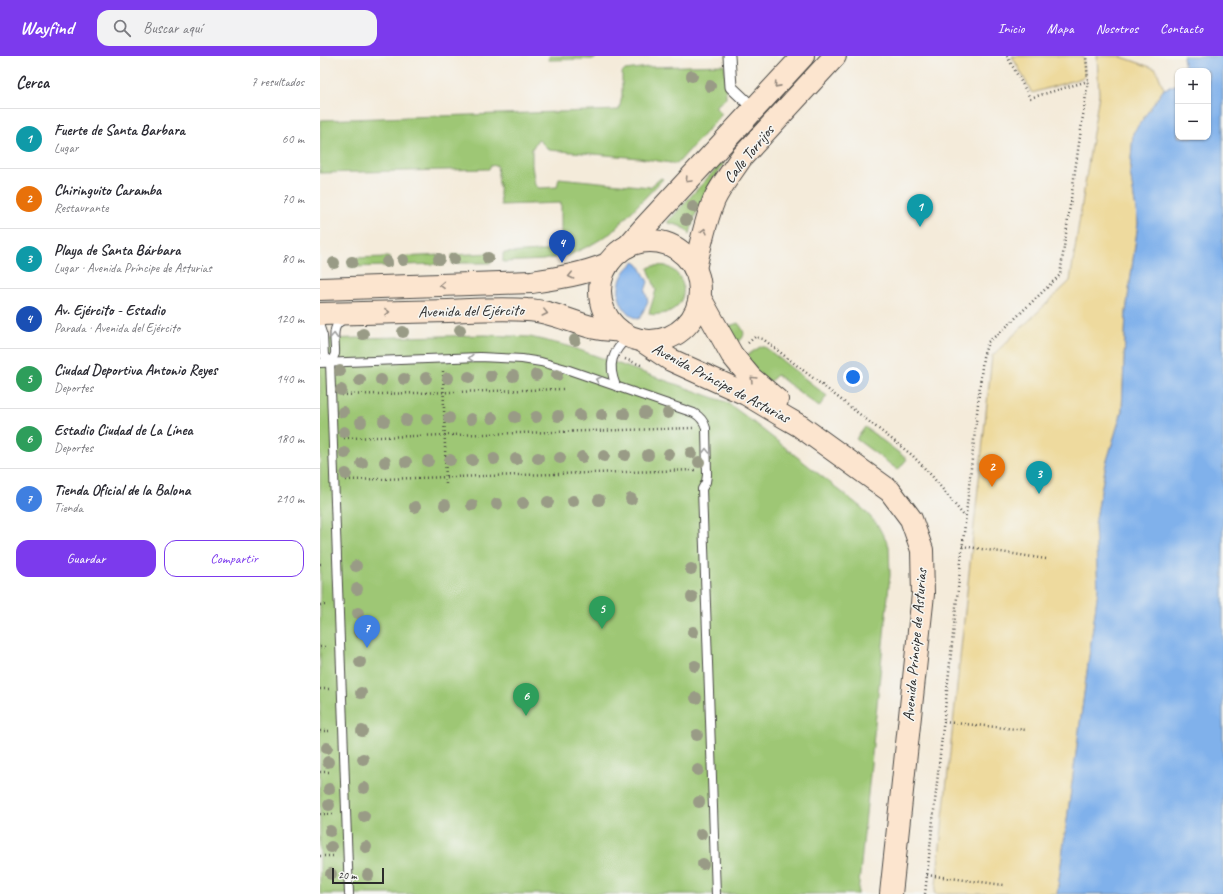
<!DOCTYPE html>
<html lang="es">
<head>
<meta charset="utf-8">
<style>
  :root { --surface:#fff; --page:#f2f2f3; --text:#2b2b33; --muted:#7c7c81; --line:#e1e1e2; --accent:#7c3aed }
  body { margin:0; font-family:Caveat,sans-serif; background:var(--page); color:var(--text) }
  .controls { position:absolute; right:12px; top:12px; display:grid; overflow:hidden; border-radius:8px; box-shadow:0 1px 3px #0004 }
  .controls button { width:36px; height:36px; display:grid; place-items:center; padding:0; border:0; border-bottom:1px solid var(--line); background:var(--surface); color:var(--text); font:20px sans-serif }
  .scale { position:absolute; left:12px; bottom:10px; width:52px; box-sizing:border-box; padding-left:4px; border:2px solid #2b2b2b; border-top:0; font-size:11px; line-height:14px; white-space:nowrap; color:#2b2b2b; -webkit-text-stroke:3px #f6f6f2; paint-order:stroke }
  .you { position:absolute; left:533px; top:321px; width:14px; height:14px; margin:-10px; border:3px solid #fff; border-radius:50%; background:#1a73e8; box-shadow:0 0 0 6px #1a73e833 }
  .badge { display:grid; place-items:center; width:26px; height:26px; border-radius:50%; background:var(--accent); color:#fff; font-size:13px; font-weight:700 }
  .pin { position:absolute; translate:-50% -33px; filter:drop-shadow(0 1px 2px #0008) }
  .pin::after { content:''; position:absolute; top:21px; width:14px; height:12px; background:inherit; clip-path:polygon(0 0,100% 0,50% 100%) }
  .list { margin:0; padding:0; list-style:none }
  h2 { display:flex; justify-content:space-between; align-items:center; height:52px; margin:0; padding:0 16px; font-size:17px }
  h2 small { font-size:13px; font-weight:400; color:var(--muted) }
  .list li { display:grid; grid-template-columns:26px 1fr auto; gap:12px; align-items:center; box-sizing:border-box; height:60px; padding:0 16px; border-top:1px solid var(--line) }
  .list b { display:block; font-size:15px; white-space:nowrap }
  .list p { margin:0; font-size:13px; white-space:nowrap; color:var(--muted) }
  .list em { font-size:13px; font-style:normal; color:var(--muted) }
  .actions { display:flex; gap:8px; padding:12px 16px }
  .actions a { flex:1; padding:9px 0; border:1px solid var(--accent); border-radius:12px; text-align:center; font-size:14px; color:var(--accent) }
  .actions .main { background:var(--accent); color:#fff }
  .icon { flex:none; width:22px; height:22px; fill:none; stroke:currentColor; stroke-width:2; stroke-linecap:round; stroke-linejoin:round }
  .map { position:relative; flex:none; width:903px; height:838px; overflow:hidden }
  header { display:flex; align-items:center; gap:24px; box-sizing:border-box; height:56px; padding:0 20px; background:var(--accent); color:#fff }
  header strong { font-size:19px }
  nav { display:flex; gap:22px; margin-inline-start:auto; font-size:14px }
  .search { width:280px; height:36px; background:var(--page); display:flex; align-items:center; gap:10px; box-sizing:border-box; padding:0 14px; border-radius:12px; color:var(--muted); font-size:15px }
  main { display:flex }
  aside { flex:1; background:var(--surface) }
  .map>svg:first-child { display:block }
</style>
</head>
<body>
<header>
<strong>Wayfind</strong>
<div class="search"><svg class="icon" aria-label="search" viewBox="0 0 24 24"><circle cx="10" cy="10" r="6"/><path d="M15 15l6 6"/></svg>Buscar aquí</div>
<nav><a>Inicio</a><a>Mapa</a><a>Nosotros</a><a>Contacto</a></nav>
</header>
<main>
<aside>
<h2>Cerca<small>7 resultados</small></h2>
<ul class="list">
<li><span class="badge" style="background:#0f9aa8">1</span><div><b>Fuerte de Santa Barbara</b><p>Lugar</p></div><em>60 m</em></li>
<li><span class="badge" style="background:#e8710a">2</span><div><b>Chiringuito Caramba</b><p>Restaurante</p></div><em>70 m</em></li>
<li><span class="badge" style="background:#0f9aa8">3</span><div><b>Playa de Santa Bárbara</b><p>Lugar · Avenida Príncipe de Asturias</p></div><em>80 m</em></li>
<li><span class="badge" style="background:#1a4fb4">4</span><div><b>Av. Ejército - Estadio</b><p>Parada · Avenida del Ejército</p></div><em>120 m</em></li>
<li><span class="badge" style="background:#2e9e5b">5</span><div><b>Ciudad Deportiva Antonio Reyes</b><p>Deportes</p></div><em>140 m</em></li>
<li><span class="badge" style="background:#2e9e5b">6</span><div><b>Estadio Ciudad de La Línea</b><p>Deportes</p></div><em>180 m</em></li>
<li><span class="badge" style="background:#3f7fe0">7</span><div><b>Tienda Oficial de la Balona</b><p>Tienda</p></div><em>210 m</em></li>
</ul>
<div class="actions"><a class="main">Guardar</a><a>Compartir</a></div>
</aside>
<div class="map">
<svg width="903" height="838" viewBox="0 0 903 838">
  <rect width="100%" height="100%" fill="#f6f6f2"/>
  <filter id="ink" filterUnits="userSpaceOnUse"><feTurbulence type="fractalNoise" baseFrequency=".025" numOctaves="2"/><feDisplacementMap in="SourceGraphic" scale="8" xChannelSelector="R" yChannelSelector="G"/><feConvolveMatrix kernelMatrix="1 2 1 2 8 2 1 2 1" color-interpolation-filters="sRGB"/></filter>
  <filter id="wash" filterUnits="userSpaceOnUse"><feTurbulence type="fractalNoise" baseFrequency=".012" numOctaves="4" result="noise"/><feDisplacementMap in="SourceGraphic" scale="16" xChannelSelector="R" yChannelSelector="G"/><feGaussianBlur stdDeviation="0.9" result="paint"/><feColorMatrix in="noise" values="0 0 0 0 0 0 0 0 0 0 0 0 0 0 0 0 0 1.4 0 .05"/><feComposite in="paint" operator="in"/></filter>
  <g filter="url(#wash)">
    <rect width="100%" height="100%" fill="#f4ebda"/>
    <!-- green -->
    <g fill="#9ec774" stroke="#647950">
      <polygon points="229,0 275,0 275,3 229,4"/>
      <polygon points="405,9 406,42 395,51 402,58 357,108 319,102 229,94 218,83 212,93 212,110 215,129 219,132 237,131 239,122 330,131 341,122 343,123 291,177 271,189 249,199 223,204 183,206 183,197 241,194 241,147 181,149 177,109 170,110 169,113 0,117 0,64 299,54 302,40 302,17 305,14 328,11"/>
      <path d="M404,106L402,110C389,132 375,152 370,178C365,171 356,168 348,167V165L353,160L400,108Z"/>
      <polygon points="170,197 171,207 132,207 132,199"/>
      <polygon points="121,199 122,208 81,209 81,201"/>
      <polygon points="69,201 69,210 29,211 29,202"/>
      <path d="M333,210C337,210 342,209 346,210C371,221 369,253 341,258C336,258 333,260 329,257L336,234L328,212Z"/>
      <path d="M418,267C428,279 424,281 414,290L406,271Z"/>
      <polygon points="165,279 210,281 248,290 406,346 424,359 542,452 557,468 569,490 570,519 538,838 0,838 0,283"/>
      <polygon points="440,291 445,291 507,340 499,351 457,319 448,327 423,303 432,296"/>
      <polygon points="545,371 587,403 578,414 536,383"/>
    </g>
    <!-- sand -->
    <g fill="#eeda9e" stroke="#8c8264">
      <polygon points="692,0 763,0 765,21 712,37"/>
      <polygon points="777,0 799,0 836,13 844,33 813,77 810,116 818,167 806,256 802,355 786,408 775,468 778,534 737,838 615,838 672,300 750,225 779,38"/>
    </g>
    <!-- water -->
    <g fill="#80b1eb" stroke="#566e8b">
      <polygon points="863,0 903,0 903,838 737,838 778,534 775,468 786,408 802,355 806,256 818,167 810,116 813,77 844,33 858,28 858,81 888,81 888,15 865,15"/>
      <path d="M315,206L319,209L328,226L325,235L328,245L320,262L317,263C293,252 293,220 315,206Z"/>
    </g>
  </g>
  <g filter="url(#ink)">
    <g fill="none" stroke-linecap="round" stroke-linejoin="round">
      <!-- service casing -->
      <g stroke="#494845" stroke-width="10">
        <g id="service">
          <path d="M0,271L3,280L4,300L10,306C12,304 14,301 15,298C16,285 9,269 25,263"/>
          <polyline points="10,306 29,838"/>
          <path d="M0,307L160,301L202,303L221,306L246,313L374,357C381,361 384,365 386,372L387,419L386,426L382,433L396,838"/>
          <path d="M296,330C287,308 292,296 309,280"/>
        </g>
      </g>
      <!-- pedestrian casing -->
      <g stroke="#494845" stroke-width="13">
        <polyline id="pedestrian" points="409,0 411,31 434,53"/>
      </g>
      <!-- secondary casing -->
      <g stroke="#494845" stroke-width="24">
        <g id="secondary">
          <circle cx="330" cy="235" r="50"/>
          <polyline points="308,190 322,174 483,0"/>
          <path d="M375,213C380,190 385,166 394,144C401,129 412,116 421,102L515,0"/>
          <path d="M0,233L212,226C239,222 263,218 288,208"/>
          <polyline points="380,242 412,299 431,322 457,344"/>
          <path d="M0,258C43,257 85,256 128,255C154,254 181,252 207,254C239,255 266,276 298,274"/>
          <polyline points="321,284 351,304 426,338 466,362 480,370 570,435 591,463 602,494 603,538 571,838"/>
        </g>
      </g>
      <!-- path -->
      <g stroke="#494845" stroke-width="2.5" stroke-dasharray="1 3" stroke-linecap="butt">
        <polyline points="687,0 710,42 768,25"/>
        <polyline points="428,287 435,281 443,283 592,399 612,420 644,460"/>
        <polyline points="305,303 321,309"/>
        <polyline points="123,315 126,429"/>
        <polyline points="22,339 243,333"/>
        <polyline points="24,382 373,372"/>
        <polyline points="26,424 375,414"/>
        <polyline points="642,490 726,503"/>
        <polyline points="0,508 4,508"/>
        <polyline points="0,549 6,549"/>
        <polyline points="0,591 7,591"/>
        <polyline points="0,633 9,633"/>
        <polyline points="624,666 707,674"/>
        <polyline points="0,675 11,675"/>
        <polyline points="0,716 12,716"/>
        <polyline points="0,758 14,758"/>
        <polyline points="0,800 15,800"/>
        <polyline points="607,819 684,829"/>
        <polyline points="605,838 663,301 668,286 683,274 740,219 768,25 766,0"/>
      </g>
      <!-- service -->
      <use href="#service" stroke="#fff" stroke-width="8"/>
      <!-- pedestrian -->
      <use href="#pedestrian" stroke="#fff" stroke-width="11"/>
      <!-- secondary -->
      <use href="#secondary" stroke="#fce5cf" stroke-width="22"/>
    </g>
    <!-- trees -->
    <g fill="#999b86">
      <circle cx="372" cy="20" r="6"/>
      <circle cx="390" cy="30" r="6"/>
      <circle cx="373" cy="151" r="6"/>
      <circle cx="366" cy="164" r="6"/>
      <circle cx="168" cy="202" r="6"/>
      <circle cx="119" cy="203" r="6"/>
      <circle cx="134" cy="203" r="6"/>
      <circle cx="83" cy="204" r="6"/>
      <circle cx="32" cy="206" r="6"/>
      <circle cx="67" cy="206" r="6"/>
      <circle cx="14" cy="207" r="6"/>
      <circle cx="140" cy="274" r="6"/>
      <circle cx="83" cy="276" r="6"/>
      <circle cx="43" cy="278" r="6"/>
      <circle cx="255" cy="284" r="6"/>
      <circle cx="20" cy="315" r="6"/>
      <circle cx="216" cy="319" r="6"/>
      <circle cx="237" cy="319" r="6"/>
      <circle cx="171" cy="320" r="6"/>
      <circle cx="193" cy="320" r="6"/>
      <circle cx="149" cy="321" r="6"/>
      <circle cx="106" cy="322" r="6"/>
      <circle cx="128" cy="322" r="6"/>
      <circle cx="84" cy="323" r="6"/>
      <circle cx="40" cy="324" r="6"/>
      <circle cx="61" cy="324" r="6"/>
      <circle cx="21" cy="334" r="6"/>
      <circle cx="23" cy="356" r="6"/>
      <circle cx="325" cy="357" r="6"/>
      <circle cx="348" cy="357" r="6"/>
      <circle cx="304" cy="358" r="6"/>
      <circle cx="260" cy="359" r="6"/>
      <circle cx="282" cy="359" r="6"/>
      <circle cx="238" cy="360" r="6"/>
      <circle cx="195" cy="361" r="6"/>
      <circle cx="216" cy="361" r="6"/>
      <circle cx="129" cy="362" r="6"/>
      <circle cx="172" cy="362" r="6"/>
      <circle cx="107" cy="363" r="6"/>
      <circle cx="151" cy="363" r="6"/>
      <circle cx="86" cy="364" r="6"/>
      <circle cx="64" cy="365" r="6"/>
      <circle cx="41" cy="366" r="6"/>
      <circle cx="24" cy="376" r="6"/>
      <circle cx="25" cy="397" r="6"/>
      <circle cx="371" cy="397" r="6"/>
      <circle cx="349" cy="398" r="6"/>
      <circle cx="305" cy="399" r="6"/>
      <circle cx="328" cy="399" r="6"/>
      <circle cx="284" cy="400" r="6"/>
      <circle cx="262" cy="401" r="6"/>
      <circle cx="218" cy="402" r="6"/>
      <circle cx="240" cy="402" r="6"/>
      <circle cx="174" cy="403" r="6"/>
      <circle cx="196" cy="403" r="6"/>
      <circle cx="130" cy="404" r="6"/>
      <circle cx="152" cy="404" r="6"/>
      <circle cx="108" cy="405" r="6"/>
      <circle cx="65" cy="406" r="6"/>
      <circle cx="86" cy="406" r="6"/>
      <circle cx="379" cy="406" r="6"/>
      <circle cx="42" cy="407" r="6"/>
      <circle cx="26" cy="418" r="6"/>
      <circle cx="311" cy="443" r="6"/>
      <circle cx="279" cy="444" r="6"/>
      <circle cx="253" cy="445" r="6"/>
      <circle cx="228" cy="446" r="6"/>
      <circle cx="203" cy="447" r="6"/>
      <circle cx="177" cy="448" r="6"/>
      <circle cx="125" cy="449" r="6"/>
      <circle cx="152" cy="449" r="6"/>
      <circle cx="95" cy="451" r="6"/>
      <circle cx="36" cy="510" r="6"/>
      <circle cx="371" cy="513" r="6"/>
      <circle cx="37" cy="533" r="6"/>
      <circle cx="372" cy="541" r="6"/>
      <circle cx="38" cy="557" r="6"/>
      <circle cx="39" cy="576" r="6"/>
      <circle cx="373" cy="576" r="6"/>
      <circle cx="40" cy="606" r="6"/>
      <circle cx="375" cy="610" r="6"/>
      <circle cx="41" cy="637" r="6"/>
      <circle cx="376" cy="642" r="6"/>
      <circle cx="42" cy="675" r="6"/>
      <circle cx="377" cy="679" r="6"/>
      <circle cx="7" cy="692" r="6"/>
      <circle cx="43" cy="703" r="6"/>
      <circle cx="8" cy="706" r="6"/>
      <circle cx="378" cy="714" r="6"/>
      <circle cx="44" cy="732" r="6"/>
      <circle cx="9" cy="733" r="6"/>
      <circle cx="379" cy="746" r="6"/>
      <circle cx="9" cy="749" r="6"/>
      <circle cx="44" cy="760" r="6"/>
      <circle cx="10" cy="775" r="6"/>
      <circle cx="381" cy="778" r="6"/>
      <circle cx="11" cy="791" r="6"/>
      <circle cx="46" cy="791" r="6"/>
      <circle cx="383" cy="808" r="6"/>
      <circle cx="11" cy="818" r="6"/>
      <circle cx="48" cy="819" r="6"/>
    </g>
    <!-- one-way arrows -->
    <defs><path id="oneway-chevron" d="M-2-3.5L2.5 0L-2 3.5" fill="none" stroke-width="1.6" stroke-linecap="round" stroke-linejoin="round"/></defs>
    <g stroke="#94887d">
      <use href="#oneway-chevron" transform="translate(457 29) rotate(132)"/>
      <use href="#oneway-chevron" transform="translate(368 124) rotate(133)"/>
      <use href="#oneway-chevron" transform="translate(384 175) rotate(-76)"/>
      <use href="#oneway-chevron" transform="translate(251 220) rotate(167)"/>
      <use href="#oneway-chevron" transform="translate(122 229) rotate(178)"/>
      <use href="#oneway-chevron" transform="translate(67 256) rotate(-2)"/>
      <use href="#oneway-chevron" transform="translate(225 257) rotate(14)"/>
      <use href="#oneway-chevron" transform="translate(433 323) rotate(-135)"/>
    </g>
    <g stroke="#a0a0a0">
      <use href="#oneway-chevron" transform="translate(14 280) rotate(-87)"/>
      <use href="#oneway-chevron" transform="translate(151 302) rotate(178)"/>
      <use href="#oneway-chevron" transform="translate(278 324) rotate(-161)"/>
      <use href="#oneway-chevron" transform="translate(386 395) rotate(-91)"/>
    </g>
  </g>
  <g text-anchor="middle" dominant-baseline="central" stroke-width="3" stroke-linejoin="round" paint-order="stroke">
    <!-- street labels -->
    <g font-size="16" fill="#2b2b2b" stroke="#f6f6f2">
      <text transform="translate(429 98) rotate(-51)">Calle Torrijos</text>
      <text transform="translate(151 255) rotate(-1)">Avenida del Ejército</text>
      <text transform="translate(401 327) rotate(28)">Avenida Príncipe de Asturias</text>
      <text transform="translate(595 589) rotate(-85)">Avenida Príncipe de Asturias</text>
    </g>
  </g>
</svg>
<div class="controls">
<button>+</button>
<button>−</button>
</div>
<div class="scale">20 m</div>
<div class="you"></div>
<div class="pin badge" style="left:600px;top:171px;background:#0f9aa8">1</div>
<div class="pin badge" style="left:672px;top:431px;background:#e8710a">2</div>
<div class="pin badge" style="left:719px;top:438px;background:#0f9aa8">3</div>
<div class="pin badge" style="left:242px;top:207px;background:#1a4fb4">4</div>
<div class="pin badge" style="left:282px;top:573px;background:#2e9e5b">5</div>
<div class="pin badge" style="left:206px;top:660px;background:#2e9e5b">6</div>
<div class="pin badge" style="left:47px;top:592px;background:#3f7fe0">7</div>
</div>
</main>
</body>
</html>
